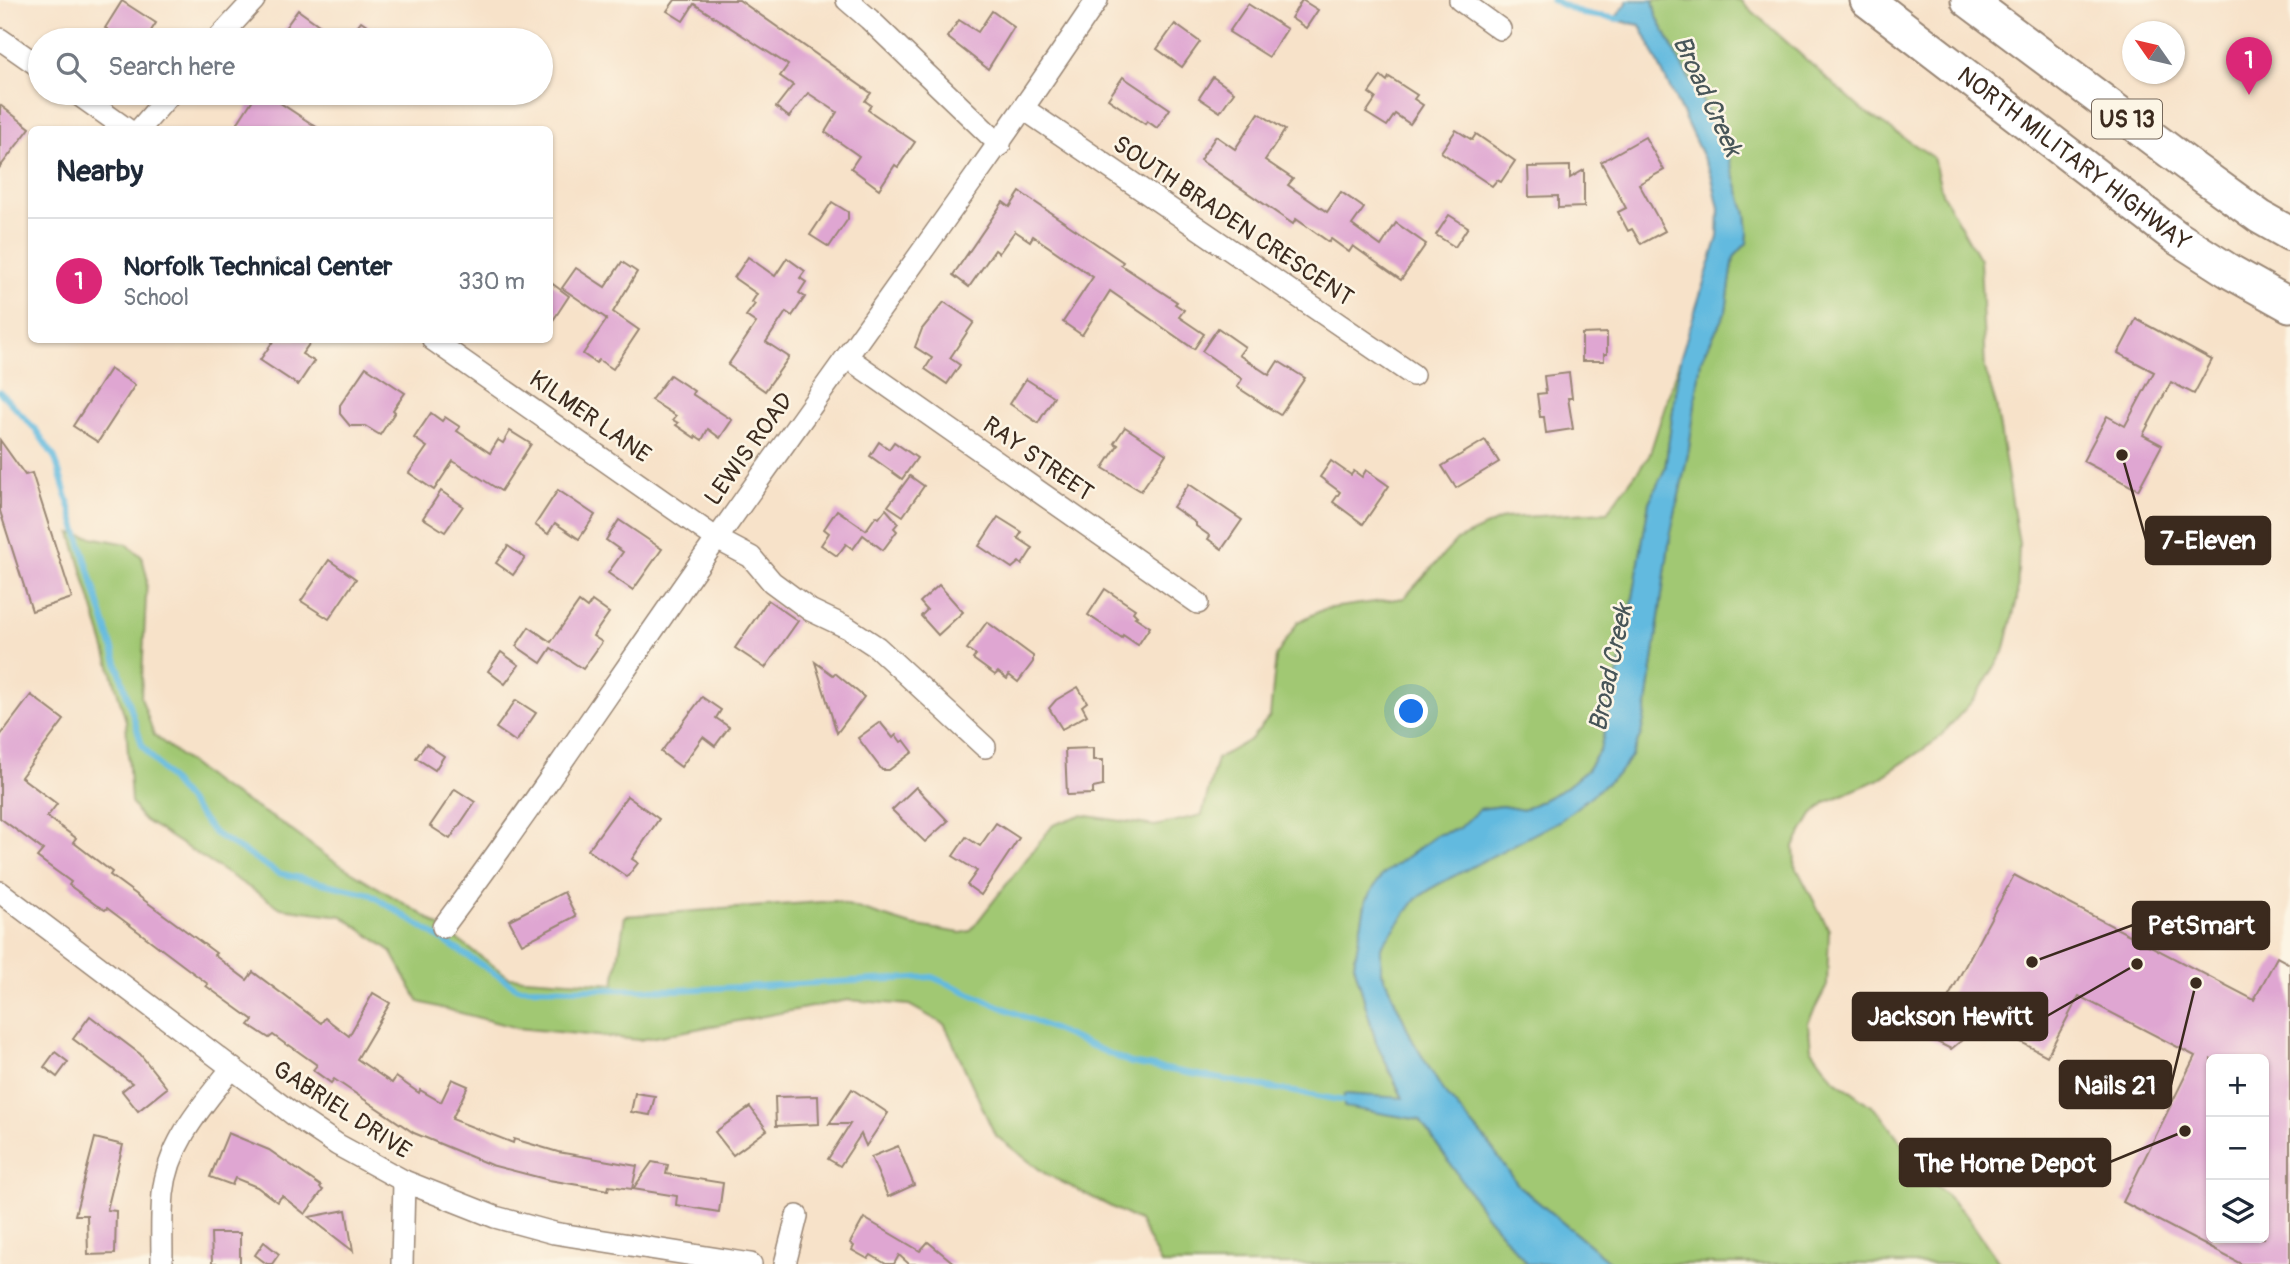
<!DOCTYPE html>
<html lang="en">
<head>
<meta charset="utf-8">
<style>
  :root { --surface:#fff; --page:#f6f6f7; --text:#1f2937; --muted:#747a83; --line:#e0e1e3; --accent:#db2777 }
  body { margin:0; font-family:Pangolin,sans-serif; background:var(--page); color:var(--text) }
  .controls { position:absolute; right:21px; bottom:21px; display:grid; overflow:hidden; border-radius:10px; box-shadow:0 2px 5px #0004 }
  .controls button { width:63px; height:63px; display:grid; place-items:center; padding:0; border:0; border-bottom:2px solid var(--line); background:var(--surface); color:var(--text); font:35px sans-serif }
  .compass { position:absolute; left:2122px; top:21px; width:63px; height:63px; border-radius:50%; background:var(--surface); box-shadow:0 2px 5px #0004; rotate:304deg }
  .you { position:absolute; left:1412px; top:712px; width:24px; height:24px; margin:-18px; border:5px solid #fff; border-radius:50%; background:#1a73e8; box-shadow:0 0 0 10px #1a73e833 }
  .badge { display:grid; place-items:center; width:46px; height:46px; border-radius:50%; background:var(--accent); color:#fff; font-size:23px; font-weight:700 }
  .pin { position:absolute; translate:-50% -58px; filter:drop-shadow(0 2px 4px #0008) }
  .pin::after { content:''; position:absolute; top:37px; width:24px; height:21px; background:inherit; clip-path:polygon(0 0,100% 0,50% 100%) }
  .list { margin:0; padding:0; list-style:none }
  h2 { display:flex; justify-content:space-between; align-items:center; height:91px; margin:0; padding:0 28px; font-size:30px }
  h2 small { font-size:23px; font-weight:400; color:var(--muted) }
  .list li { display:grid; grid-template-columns:46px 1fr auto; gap:21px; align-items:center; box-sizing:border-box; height:126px; padding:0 28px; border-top:2px solid var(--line) }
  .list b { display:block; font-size:26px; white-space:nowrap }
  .list p { margin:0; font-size:23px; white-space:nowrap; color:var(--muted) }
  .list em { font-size:23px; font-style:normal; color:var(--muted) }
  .icon { flex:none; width:38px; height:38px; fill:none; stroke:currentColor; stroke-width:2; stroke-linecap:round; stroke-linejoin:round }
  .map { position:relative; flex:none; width:2290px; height:1264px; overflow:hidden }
  .search { position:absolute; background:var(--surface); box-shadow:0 2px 5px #0004; left:28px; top:28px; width:525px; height:77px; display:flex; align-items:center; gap:18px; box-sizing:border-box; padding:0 24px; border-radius:38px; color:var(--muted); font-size:26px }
  .panel { position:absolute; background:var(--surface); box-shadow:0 2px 5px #0004; left:28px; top:126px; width:525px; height:217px; border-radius:10px }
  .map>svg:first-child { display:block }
</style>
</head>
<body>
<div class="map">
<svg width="2290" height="1264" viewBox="0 0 2290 1264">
  <rect width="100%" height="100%" fill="#fcf5e5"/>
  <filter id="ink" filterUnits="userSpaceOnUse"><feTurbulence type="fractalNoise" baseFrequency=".0143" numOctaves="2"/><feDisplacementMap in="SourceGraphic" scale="14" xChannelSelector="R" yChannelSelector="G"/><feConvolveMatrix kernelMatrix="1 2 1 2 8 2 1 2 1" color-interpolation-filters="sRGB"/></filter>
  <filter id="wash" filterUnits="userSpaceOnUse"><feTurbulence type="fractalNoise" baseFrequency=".00686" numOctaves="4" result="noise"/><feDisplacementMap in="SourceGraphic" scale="28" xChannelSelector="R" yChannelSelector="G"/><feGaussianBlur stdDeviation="1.57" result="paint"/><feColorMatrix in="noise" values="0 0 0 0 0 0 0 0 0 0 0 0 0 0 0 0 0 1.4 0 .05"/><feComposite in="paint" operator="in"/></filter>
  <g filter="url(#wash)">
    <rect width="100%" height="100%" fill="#f7e2c9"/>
    <!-- green -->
    <g fill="#a1c873" stroke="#6e7948" stroke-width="2">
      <polygon points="1653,0 1740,0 1862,110 1933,157 1942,193 1980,260 1985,369 1996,405 2019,544 2017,599 2004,652 1975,698 1937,740 1877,780 1826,802 1812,815 1794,846 1795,865 1829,930 1827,986 1808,1022 1811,1048 1833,1078 1879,1112 1925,1174 1966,1215 2000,1264 1612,1264 1519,1186 1485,1139 1443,1091 1413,1041 1381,969 1381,947 1384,941 1416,899 1632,756 1641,734 1647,705 1670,537 1689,449 1701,360 1726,311 1734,257 1747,243 1748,232 1746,214 1722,136 1677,57 1656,15"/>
      <polygon points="1680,359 1665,469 1649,502 1626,641 1600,750 1587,770 1564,789 1523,810 1502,806 1480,809 1458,829 1437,835 1366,900 1354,964 1376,1042 1403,1099 1345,1094 1344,1106 1420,1120 1487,1217 1528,1264 1161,1264 1139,1221 1044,1173 995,1135 945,1025 909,1005 848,1000 639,1040 517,1028 419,1002 391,951 342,916 281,908 141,818 131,802 126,721 71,533 127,544 142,557 147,577 141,697 154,735 216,784 280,822 329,858 425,916 509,977 614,984 625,916 835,901 911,925 961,933 970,931 1053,825 1081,815 1155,826 1202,815 1217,759 1251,739 1270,716 1276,656 1298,622 1324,609 1404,598 1457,540 1504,518 1607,512 1649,456"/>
    </g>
    <!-- water -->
    <polygon fill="#62badf" stroke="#4e727e" stroke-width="2" points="1627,0 1653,0 1656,15 1677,57 1722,136 1746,214 1748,232 1747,243 1734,257 1726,311 1701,360 1689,449 1670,537 1647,705 1641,734 1632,756 1618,774 1561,820 1435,886 1416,899 1381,947 1381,970 1413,1041 1443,1091 1485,1139 1519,1186 1612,1264 1528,1264 1487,1217 1420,1120 1344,1107 1344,1094 1403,1098 1376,1042 1354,964 1366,900 1382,875 1437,835 1458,829 1480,809 1502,806 1523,810 1564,789 1587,770 1600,750 1626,640 1649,502 1665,469 1680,359 1718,237 1719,208 1711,174 1640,25 1614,20 1627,3"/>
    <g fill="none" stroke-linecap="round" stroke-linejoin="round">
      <!-- stream -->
      <g stroke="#62badf" stroke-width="6">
        <polyline points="1552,0 1583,14 1620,19"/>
        <polyline points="0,392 36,430 55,458 142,745 214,833 278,873 370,894 518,988 679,990 932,977 1131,1063 1351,1102"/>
      </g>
    </g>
    <g id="blocks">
      <!-- building -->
      <g fill="#dfa6d2" fill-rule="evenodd">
        <polygon points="675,0 739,0 871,93 865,101 871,105 868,110 915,142 898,167 895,165 879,189 851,168 859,156 825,132 837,112 808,93 789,117 776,107 793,85 780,76 788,65 694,4 683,21 667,11"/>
        <polygon points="1302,0 1318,10 1306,28 1291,18"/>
        <polygon points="122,1 156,23 145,40 117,40 105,33 107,29 105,28"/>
        <polygon points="1248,4 1287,29 1269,57 1229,32"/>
        <polygon points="298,10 340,40 293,40 282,32"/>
        <polygon points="992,11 1014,27 988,69 947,37 959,20 978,32"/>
        <polygon points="361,21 389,40 347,40"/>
        <polygon points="1175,24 1200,42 1182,67 1157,49"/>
        <polygon points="1381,76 1387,81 1389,77 1417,95 1414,99 1423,105 1410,124 1395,114 1387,126 1366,113 1376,98 1369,93"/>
        <polygon points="1123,77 1170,109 1157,128 1147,121 1145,124 1108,99"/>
        <polygon points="1213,77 1234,92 1220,112 1199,98"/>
        <polygon points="257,93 265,93 321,130 246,130 237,124"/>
        <polygon points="0,105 30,128 0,167"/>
        <polygon points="1259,113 1285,130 1265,160 1293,179 1288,185 1327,212 1341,192 1364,208 1352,225 1381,246 1396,223 1426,244 1401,280 1353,246 1349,252 1331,239 1329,242 1296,219 1293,224 1200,160 1216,136 1235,149"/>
        <polygon points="1456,130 1472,140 1476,134 1515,161 1501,182 1497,180 1492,186 1441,152"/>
        <polygon points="1645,137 1664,170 1639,184 1665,231 1641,244 1632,229 1628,231 1618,212 1626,208 1601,162"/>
        <polygon points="1570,166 1570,178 1584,170 1584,207 1558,208 1558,196 1529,197 1528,167"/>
        <polygon points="1020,192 1123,262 1121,265 1177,302 1175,304 1184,310 1179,317 1204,334 1194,349 1110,291 1082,335 1063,322 1093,277 1033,236 1030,241 1015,231 999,253 995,250 969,287 953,275 1003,202 1010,207"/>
        <polygon points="832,202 848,212 848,219 829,247 810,235"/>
        <polygon points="1449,215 1468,227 1455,247 1436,235"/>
        <polygon points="748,257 775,276 787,258 805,271 800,278 806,282 799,293 805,297 792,316 786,312 766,342 789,357 765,391 728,365 756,323 746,316 755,304 752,302 757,294 734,278"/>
        <polygon points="622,262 637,272 613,312 639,330 613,369 599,360 596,363 583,354 607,319 562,288 576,268 605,287"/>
        <polygon points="550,282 569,296 550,325"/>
        <polygon points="944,302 974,322 950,358 960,365 947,384 925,369 932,358 915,347 922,329"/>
        <polygon points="2136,319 2212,360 2194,394 2171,382 2143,435 2162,445 2138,490 2083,461 2107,416 2125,426 2154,372 2118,353"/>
        <polygon points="1218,328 1245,347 1239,355 1269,375 1278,361 1305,378 1280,415 1237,387 1242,379 1202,351"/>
        <polygon points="1607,333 1607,354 1604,354 1604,361 1582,361 1582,334"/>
        <polygon points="274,340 312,340 302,354 314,361 298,385 260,360"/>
        <polygon points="366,367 405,393 393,410 395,412 380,435 365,426 350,426 340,414 340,405"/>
        <polygon points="110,369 135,385 98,442 73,426"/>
        <polygon points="1569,373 1572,398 1568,398 1573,429 1546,433 1544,417 1540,417 1537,394 1546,393 1544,376"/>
        <polygon points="670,375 694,391 692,394 732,420 720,438 708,429 702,440 696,436 695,438 676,425 678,423 673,420 676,416 651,400"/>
        <polygon points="1026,379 1054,397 1038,423 1010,404"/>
        <polygon points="431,413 442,421 445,417 460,427 457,431 490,453 498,440 503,443 510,431 531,444 501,491 453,461 434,490 409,473 427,447 414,438"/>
        <polygon points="1125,427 1166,454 1141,491 1103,468 1118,445 1114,443"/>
        <polygon points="0,440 25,475 32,473 72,598 32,611 0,511"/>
        <polygon points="1485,440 1499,462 1456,488 1442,466"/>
        <polygon points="879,442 889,449 894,442 917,458 902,479 870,456"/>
        <polygon points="1331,461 1351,475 1354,471 1362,477 1366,470 1389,486 1363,524 1333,502 1340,492 1320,477"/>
        <polygon points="910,476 924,486 903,516 888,506"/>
        <polygon points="1189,484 1242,520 1222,549 1208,539 1210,536 1196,526 1196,523 1173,507"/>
        <polygon points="558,490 595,515 579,539 555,523 548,534 535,525"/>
        <polygon points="441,491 463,506 445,532 423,518"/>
        <polygon points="886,509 898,523 894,528 897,531 883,550 863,535 853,549 846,544 837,556 821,545 829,533 824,529 837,510 866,530 876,516 879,518"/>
        <polygon points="998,517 1022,532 1018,538 1033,548 1022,565 1019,562 1012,568 979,546"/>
        <polygon points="619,520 662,549 633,590 608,573 623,552 606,540"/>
        <polygon points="508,546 525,558 513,575 496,563"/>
        <polygon points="329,560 356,579 329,619 301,601"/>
        <polygon points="939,585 963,612 938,635 921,616 927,610 920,602"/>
        <polygon points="1105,589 1135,609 1133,612 1137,616 1135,617 1150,627 1138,645 1123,635 1122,638 1088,615"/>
        <polygon points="768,600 798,621 765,668 735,648"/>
        <polygon points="592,601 609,613 593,636 602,642 583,669 551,648 541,663 516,646 529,627 551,642 579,602 587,608"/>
        <polygon points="987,622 1033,656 1033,662 1018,682 1009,675 1007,679 998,672 995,675 973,659 976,655 967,649"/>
        <polygon points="501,652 519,665 505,684 488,671"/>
        <polygon points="815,662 833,675 835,673 864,697 837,733"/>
        <polygon points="1078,687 1087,702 1082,706 1087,715 1062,729 1049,708 1056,700"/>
        <polygon points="31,695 64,720 21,777 57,804 47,817 76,838 73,842 112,872 110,875 216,953 214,955 247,980 253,972 321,1023 325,1018 349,1036 373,993 390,1003 357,1059 392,1083 396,1077 419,1093 420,1090 441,1102 452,1079 468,1086 452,1119 513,1143 514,1139 558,1152 637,1166 632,1189 609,1186 608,1190 549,1180 491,1165 414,1133 334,1079 331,1083 313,1070 317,1065 289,1045 288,1046 273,1035 269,1038 249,1025 253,1020 206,986 208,984 107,908 105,910 96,905 69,885 71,882 37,857 43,850 0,818 0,736"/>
        <polygon points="702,697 721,710 716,718 729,727 715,746 703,737 681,767 661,752"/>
        <polygon points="516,700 536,713 516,742 496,728"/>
        <polygon points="880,722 893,738 896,735 901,742 904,740 913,752 889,770 882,770 858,738"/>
        <polygon points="426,744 444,756 435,770 416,758"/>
        <polygon points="1093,748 1093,760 1103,760 1103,786 1093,788 1093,794 1067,795 1065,749"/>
        <polygon points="916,787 948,821 925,842 892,810"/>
        <polygon points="455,789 475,802 450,839 430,826"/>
        <polygon points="627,796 659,819 632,859 638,863 627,877 588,850"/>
        <polygon points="996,823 1019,838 981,895 967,885 977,871 953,856 966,837 980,846"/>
        <path d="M2014,875L2254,1000L2277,957L2290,964V1264H2241L2123,1202L2195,1056L2079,996L2047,1056L1984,1022L1951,1049L1927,1037ZM2211,1059H2264V1238H2211Z"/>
        <polygon points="564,892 576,916 522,944 509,920"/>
        <polygon points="90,1016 140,1054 167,1088 138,1111 122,1091 132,1083 73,1039"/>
        <polygon points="55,1052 68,1062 57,1077 44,1067"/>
        <polygon points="852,1089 888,1113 866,1146 861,1134 840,1166 828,1159 850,1124 829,1124"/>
        <polygon points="635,1093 655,1096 650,1115 631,1112"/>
        <polygon points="818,1096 819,1124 776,1126 775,1097"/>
        <polygon points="750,1107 767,1130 733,1155 715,1132"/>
        <polygon points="228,1133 269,1150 321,1186 320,1188 323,1190 305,1214 282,1196 277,1202 257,1187 235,1178 232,1185 210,1177"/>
        <polygon points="95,1138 123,1145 107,1210 116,1211 115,1254 88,1255 87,1215 75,1215"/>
        <polygon points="898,1146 914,1185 888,1197 871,1157"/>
        <polygon points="652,1162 668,1165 666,1174 723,1183 719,1212 676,1205 677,1196 633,1189"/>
        <polygon points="346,1210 353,1251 309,1217"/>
        <polygon points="864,1218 920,1251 928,1242 955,1264 909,1264 899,1255 894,1264 886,1264 871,1255 868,1259 852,1250 854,1246 850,1243"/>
        <polygon points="211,1233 240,1233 240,1264 212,1264"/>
        <polygon points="264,1242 279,1254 272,1264 267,1264 255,1255"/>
      </g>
    </g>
  </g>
  <g filter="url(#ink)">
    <use href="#blocks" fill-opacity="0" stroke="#998674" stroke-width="2"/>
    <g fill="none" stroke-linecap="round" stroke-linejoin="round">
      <!-- minor casing -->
      <g stroke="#998674" stroke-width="24">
        <g id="minor">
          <polyline points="847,0 869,19 1000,145"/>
          <polyline points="1460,0 1500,29"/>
          <polyline points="0,39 40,67"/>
          <polyline points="217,40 254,0"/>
          <polyline points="76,93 128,130"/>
          <polyline points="1024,109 1413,375"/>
          <polyline points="139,130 171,93"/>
          <polyline points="433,340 717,539 751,557 772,582 810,610 848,628 877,647 985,747"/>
          <polyline points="848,358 1198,603"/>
          <polyline points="0,892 298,1118 338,1145 404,1181 495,1217 554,1233 751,1264"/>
          <path d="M443,927C538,801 624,669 716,540C843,360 974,183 1097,0"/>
          <path d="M162,1264C162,1241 161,1217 163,1194C168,1143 202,1106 232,1068"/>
          <polyline points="402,1264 404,1181"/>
          <polyline points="785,1264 797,1216"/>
        </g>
      </g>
      <!-- primary casing -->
      <g stroke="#998674" stroke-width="37">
        <g id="primary">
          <path id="s1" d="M1867,0L2176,237L2229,271L2290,305"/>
          <polyline points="1968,0 2195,170 2260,217 2290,234"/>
        </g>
      </g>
      <!-- minor -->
      <use href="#minor" stroke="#fff" stroke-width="21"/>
      <!-- primary -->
      <use href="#primary" stroke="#fff" stroke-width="33"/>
    </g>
  </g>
  <g text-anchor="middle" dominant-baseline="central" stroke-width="5" stroke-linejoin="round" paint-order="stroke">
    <!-- shield labels -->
    <rect fill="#fcf5e5" stroke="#75675a" stroke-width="2" x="2092" y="99.5" width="70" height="39" rx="5"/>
    <g font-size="23" font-weight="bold" fill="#3b2a1e">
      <text x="2127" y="119">US 13</text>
    </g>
    <!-- street labels -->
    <g font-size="24" fill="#3b2a1e" stroke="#fcf5e5">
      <text stroke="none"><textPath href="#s1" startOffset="261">NORTH MILITARY HIGHWAY</textPath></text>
      <text transform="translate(1233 221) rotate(34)">SOUTH BRADEN CRESCENT</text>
      <text transform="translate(590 417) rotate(35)">KILMER LANE</text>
      <text transform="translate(749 449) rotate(-54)">LEWIS ROAD</text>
      <text transform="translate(1038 459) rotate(35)">RAY STREET</text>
      <text transform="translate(342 1110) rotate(33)">GABRIEL DRIVE</text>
    </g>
    <!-- water labels -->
    <g font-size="26" font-style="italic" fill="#475558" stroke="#fcf5e5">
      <text transform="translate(1707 96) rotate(65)">Broad Creek</text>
      <text transform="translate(1611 668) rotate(-78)">Broad Creek</text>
    </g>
  </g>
  <!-- callouts -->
  <path fill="none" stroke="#3b2a1e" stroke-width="2.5" d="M2122 455L2146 540M2032 962L2133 925M2137 964L2047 1016M2196 983L2171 1085M2185 1131L2110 1162"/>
  <g fill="#3b2a1e" stroke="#fcf5e5" stroke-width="2.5">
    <circle cx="2122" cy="455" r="7"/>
    <circle cx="2032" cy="962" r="7"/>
    <circle cx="2137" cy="964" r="7"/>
    <circle cx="2196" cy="983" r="7"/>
    <circle cx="2185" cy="1131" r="7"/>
  </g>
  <g fill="#3b2a1e" stroke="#3b2a1e" stroke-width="2.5">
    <rect x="2146" y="517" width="124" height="47" rx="7"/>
    <rect x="2133" y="902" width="136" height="47" rx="7"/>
    <rect x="1853" y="993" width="194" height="47" rx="7"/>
    <rect x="2060" y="1061" width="111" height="47" rx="7"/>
    <rect x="1900" y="1139" width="210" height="47" rx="7"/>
  </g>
  <g font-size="26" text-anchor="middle" font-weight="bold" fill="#fff">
    <text x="2208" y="549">7-Eleven</text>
    <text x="2201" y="934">PetSmart</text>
    <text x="1950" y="1025">Jackson Hewitt</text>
    <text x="2115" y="1094">Nails 21</text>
    <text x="2005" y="1172">The Home Depot</text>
  </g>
</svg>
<div class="controls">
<button>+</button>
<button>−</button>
<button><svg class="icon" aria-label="layers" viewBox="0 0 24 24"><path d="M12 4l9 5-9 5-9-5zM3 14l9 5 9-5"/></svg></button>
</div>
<svg class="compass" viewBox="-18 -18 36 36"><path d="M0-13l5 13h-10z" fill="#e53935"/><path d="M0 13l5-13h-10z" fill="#747a83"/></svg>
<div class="you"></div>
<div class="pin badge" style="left:2249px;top:95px">1</div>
<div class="search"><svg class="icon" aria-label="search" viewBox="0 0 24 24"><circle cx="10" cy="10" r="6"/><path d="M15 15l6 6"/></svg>Search here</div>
<section class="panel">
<h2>Nearby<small></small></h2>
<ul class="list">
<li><span class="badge">1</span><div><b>Norfolk Technical Center</b><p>School</p></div><em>330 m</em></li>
</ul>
</section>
</div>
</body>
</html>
